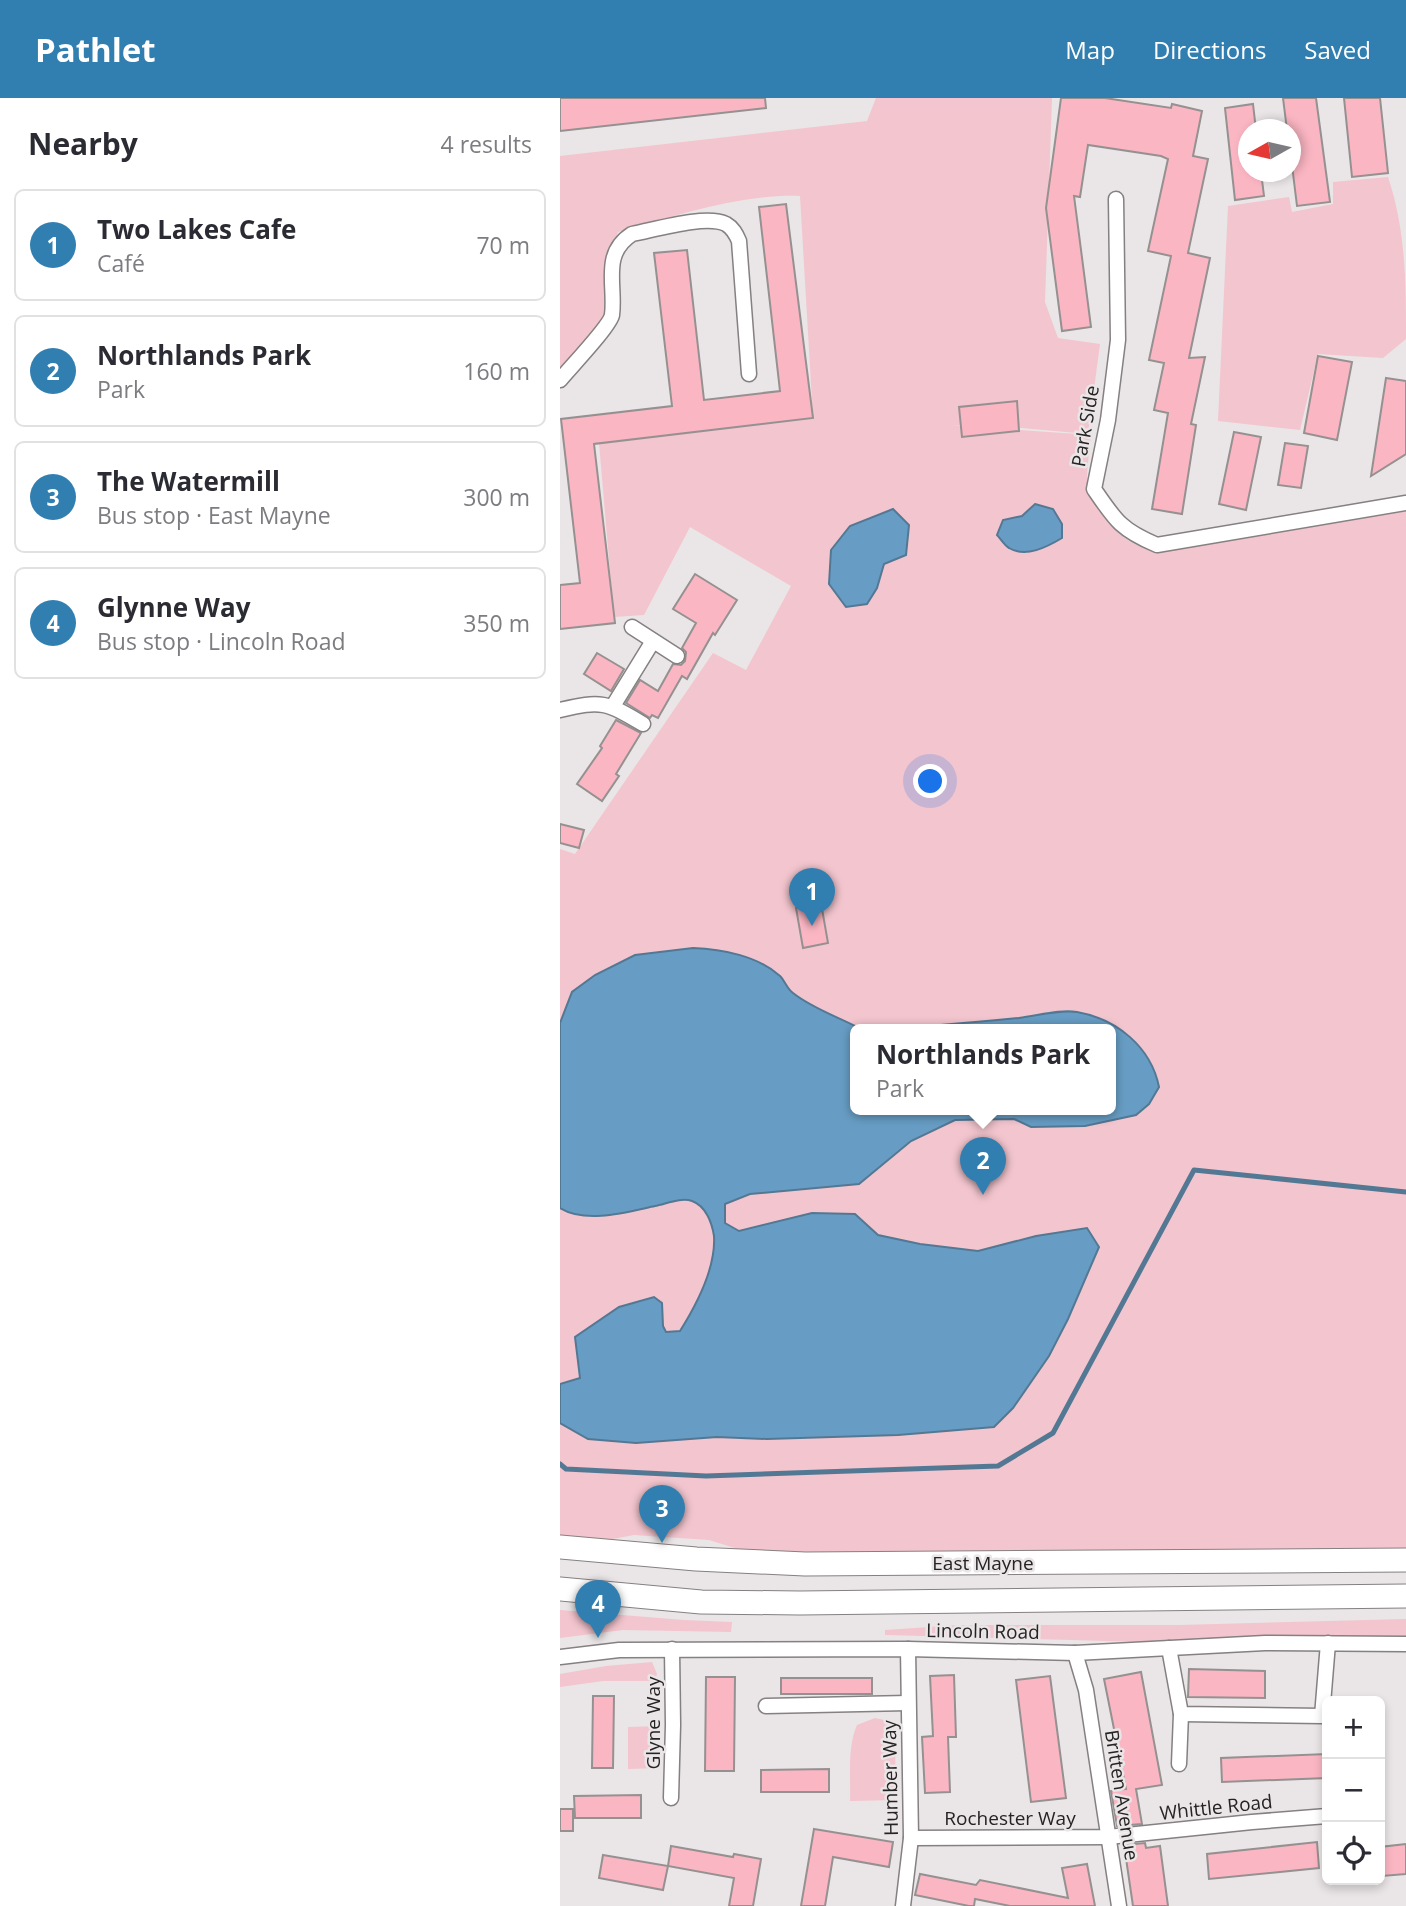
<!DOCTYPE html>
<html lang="en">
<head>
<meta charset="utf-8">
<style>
  :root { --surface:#fff; --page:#f7f7f7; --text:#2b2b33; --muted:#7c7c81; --line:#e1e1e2; --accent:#317eb0 }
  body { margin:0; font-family:"Open Sans",sans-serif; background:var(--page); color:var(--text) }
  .controls { position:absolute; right:21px; bottom:21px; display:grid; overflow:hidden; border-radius:10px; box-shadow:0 4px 10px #0003 }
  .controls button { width:63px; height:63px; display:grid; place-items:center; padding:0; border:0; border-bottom:2px solid var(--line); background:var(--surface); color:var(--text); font:35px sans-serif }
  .compass { position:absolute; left:678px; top:21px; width:63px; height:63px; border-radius:50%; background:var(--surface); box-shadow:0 4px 10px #0003; rotate:262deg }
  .you { position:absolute; left:371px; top:684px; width:24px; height:24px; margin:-18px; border:5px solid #fff; border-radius:50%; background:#1a73e8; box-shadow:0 0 0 10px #1a73e833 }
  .badge { display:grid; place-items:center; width:46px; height:46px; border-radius:50%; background:var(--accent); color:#fff; font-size:23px; font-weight:700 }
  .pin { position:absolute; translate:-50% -58px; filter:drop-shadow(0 2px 4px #0008) }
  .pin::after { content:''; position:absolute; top:37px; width:24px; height:21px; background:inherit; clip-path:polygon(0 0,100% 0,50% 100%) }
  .popup { position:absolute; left:290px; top:926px; width:266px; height:91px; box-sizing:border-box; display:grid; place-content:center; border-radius:10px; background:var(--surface); filter:drop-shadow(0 2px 5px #0005); font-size:23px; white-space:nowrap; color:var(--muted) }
  .popup b { font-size:26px; color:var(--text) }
  .popup::after { content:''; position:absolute; left:50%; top:100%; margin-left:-14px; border:14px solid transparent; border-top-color:var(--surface) }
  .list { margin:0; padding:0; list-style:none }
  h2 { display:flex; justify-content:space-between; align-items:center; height:91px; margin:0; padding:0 28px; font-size:30px }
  h2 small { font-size:23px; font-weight:400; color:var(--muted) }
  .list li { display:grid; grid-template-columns:46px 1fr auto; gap:21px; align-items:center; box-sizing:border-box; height:112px; margin:0 14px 14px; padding:0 14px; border:2px solid var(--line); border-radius:10px }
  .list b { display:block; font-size:26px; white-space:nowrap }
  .list p { margin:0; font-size:23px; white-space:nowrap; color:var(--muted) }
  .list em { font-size:23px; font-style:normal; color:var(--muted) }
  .icon { flex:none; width:38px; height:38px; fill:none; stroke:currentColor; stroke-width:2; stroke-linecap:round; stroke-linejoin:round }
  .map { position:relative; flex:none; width:846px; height:1808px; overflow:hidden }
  header { display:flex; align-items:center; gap:42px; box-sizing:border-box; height:98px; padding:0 35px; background:var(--accent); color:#fff }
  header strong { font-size:33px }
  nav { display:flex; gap:38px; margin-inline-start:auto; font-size:24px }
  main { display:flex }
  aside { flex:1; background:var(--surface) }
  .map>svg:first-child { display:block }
</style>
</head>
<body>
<header>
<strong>Pathlet</strong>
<nav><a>Map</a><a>Directions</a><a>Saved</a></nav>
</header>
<main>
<aside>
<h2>Nearby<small>4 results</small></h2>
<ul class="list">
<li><span class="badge">1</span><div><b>Two Lakes Cafe</b><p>Café</p></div><em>70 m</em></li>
<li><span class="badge">2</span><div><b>Northlands Park</b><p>Park</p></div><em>160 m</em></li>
<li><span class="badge">3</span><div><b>The Watermill</b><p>Bus stop · East Mayne</p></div><em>300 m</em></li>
<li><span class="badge">4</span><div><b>Glynne Way</b><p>Bus stop · Lincoln Road</p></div><em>350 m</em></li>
</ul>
</aside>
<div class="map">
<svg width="846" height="1808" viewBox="0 0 846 1808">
  <rect width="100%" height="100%" fill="#eae5e6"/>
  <!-- green -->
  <g fill="#f3c5ce" fill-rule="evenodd">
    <path d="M316,0H492L485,204L498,240L540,246L528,336L439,328L391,327L531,337C530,352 525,379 528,392C530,400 537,410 542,416C562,442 577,453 610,453L846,413V1450L268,1455L181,1452L149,1442L74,1437L42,1443L0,1437V751L15,756L153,555L186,572L231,488L130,429L84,517L54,519L39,345L253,320L240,98C177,96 117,118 58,134L47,165L52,220L0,282V58L307,23ZM295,931H551V1011H295Z"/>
    <path d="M828,79C846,133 846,185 846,241L823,260L758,256L740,332L658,323L668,108L729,99L732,114L773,106V84Z"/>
    <polygon points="0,1512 124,1522 172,1524 171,1534 63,1532 0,1540"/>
    <polygon points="846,1521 846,1540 583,1544 325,1537 325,1532 399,1527 620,1527"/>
    <polygon points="92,1564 97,1576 95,1583 43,1583 0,1589 0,1576 46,1568"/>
    <path d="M315,1620L324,1622L332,1627L335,1645L336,1702L290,1703C291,1678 287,1650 297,1627Z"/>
    <polygon points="99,1628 100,1670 68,1671 68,1629"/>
  </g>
  <!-- water -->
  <g fill="#679dc4" stroke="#537894" stroke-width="2">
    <path d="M475,406L493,411L502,426V440C487,449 466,460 449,450C445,448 440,440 437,437L443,422L462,418Z"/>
    <polygon points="333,411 349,427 346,457 324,466 317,490 307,506 286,509 269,486 271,452 290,428"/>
    <path d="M133,850C162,851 198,858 220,878C225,883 227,891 233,895C253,911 279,919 301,931H295V1011H551V931H330C373,928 416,924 459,920C477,918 500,911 517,914C557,921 591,949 599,989L589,1006L576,1017L525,1028L471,1029L454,1021L395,1022L351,1043L299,1086L190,1096L165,1106V1125L179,1133L252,1115L295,1116L318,1137L360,1146L418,1153L476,1138L527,1130L539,1149L508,1221L489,1258L453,1310L434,1329L338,1337L207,1341L157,1339L76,1345L28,1341L0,1325V1286L20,1280L15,1239L59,1209L94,1199L102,1205L103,1228L106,1234L120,1233C137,1206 156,1170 154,1138C152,1125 146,1108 132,1103C121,1099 106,1106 95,1108C67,1114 26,1126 0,1110V925L12,894L35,877L75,857Z"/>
  </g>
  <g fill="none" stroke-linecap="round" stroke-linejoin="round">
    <!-- stream -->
    <polyline stroke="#537894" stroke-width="5" points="0,1366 6,1371 146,1378 438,1368 493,1335 634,1072 846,1094"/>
  </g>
  <!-- building -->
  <g fill="#fbb6c3" stroke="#969191" stroke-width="2">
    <polygon points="0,0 205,0 206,10 0,33"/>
    <polygon points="501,0 545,0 611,10 612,6 642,13 633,58 648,61 628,155 650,160 629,260 645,259 631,326 636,327 622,416 592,411 608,315 594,312 604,265 589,262 611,158 588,153 608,61 601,58 528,47 520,99 514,98 531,229 502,233 486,110"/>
    <polygon points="723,0 756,0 770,104 737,108 731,59 731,32 727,32"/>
    <polygon points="784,0 820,0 828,75 792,79"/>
    <polygon points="693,6 696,32 689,32 689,74 701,74 704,98 675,102 665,10"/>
    <polygon points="226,106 253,320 34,346 55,525 0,531 0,487 20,485 1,321 112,308 94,155 127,152 144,302 220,293 199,109"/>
    <polygon points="758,258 792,264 777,342 744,335"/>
    <polygon points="826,280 846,283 846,356 811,378"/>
    <polygon points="457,303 459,333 402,339 399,309"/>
    <polygon points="674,334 701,339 686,412 659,406"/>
    <polygon points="725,345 748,348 741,390 718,387"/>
    <polygon points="135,476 177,502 155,537 153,535 127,581 122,578 98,620 92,617 90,620 66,605 80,582 98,593 113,566 121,567 125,563 126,554 122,550 136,525 113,511"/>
    <polygon points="37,555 64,571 51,593 24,576"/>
    <polygon points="56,622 81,635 56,676 59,678 42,703 17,686 42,650 40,648"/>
    <polygon points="0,726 24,732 19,750 0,745"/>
    <polygon points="261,805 268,845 243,850 236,810"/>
    <polygon points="629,1571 705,1573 705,1600 628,1599"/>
    <polygon points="581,1574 602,1687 576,1691 582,1726 557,1728 551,1693 566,1691 544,1581"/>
    <polygon points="394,1577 396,1639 388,1639 390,1694 365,1695 362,1639 373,1638 370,1578"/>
    <polygon points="490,1578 506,1700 471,1704 456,1582"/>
    <polygon points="146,1579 175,1579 174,1673 145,1673"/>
    <rect x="221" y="1580" width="91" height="16"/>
    <polygon points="33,1598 54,1598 53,1670 32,1670"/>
    <polygon points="767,1656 767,1680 662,1684 661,1660"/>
    <polygon points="269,1671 269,1694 201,1694 201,1672"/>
    <polygon points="81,1697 81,1720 15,1720 14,1698"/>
    <rect x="0" y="1711" width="13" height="22"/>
    <polygon points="254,1731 333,1744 329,1769 273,1759 265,1808 241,1808"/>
    <polygon points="757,1744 759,1770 649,1781 647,1756"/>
    <polygon points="585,1745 586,1750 600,1748 608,1808 573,1808 564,1747"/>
    <polygon points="846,1746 846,1776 822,1778 820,1749"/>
    <polygon points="111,1748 173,1759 174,1756 201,1761 193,1808 169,1808 174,1780 108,1768"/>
    <polygon points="43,1757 108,1768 103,1792 39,1780"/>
    <polygon points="527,1766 535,1808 450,1808 415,1801 414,1808 409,1808 355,1797 360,1776 416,1787 420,1782 508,1800 502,1770"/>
  </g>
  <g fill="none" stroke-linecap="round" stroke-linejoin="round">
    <!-- minor casing -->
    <g stroke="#858081" stroke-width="17">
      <g id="minor">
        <path d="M556,101L558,242L548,322L534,391C555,422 561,432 597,447L846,405"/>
        <path d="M0,282C9,271 50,228 52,217C56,187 41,156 72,136C94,132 146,116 166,126C173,130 176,136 179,143L189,276"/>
        <polyline points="72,529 117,558"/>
        <polyline points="53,608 93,543"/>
        <path d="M0,612C42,602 46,604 83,626"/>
        <polyline points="609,1550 621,1616 762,1618 768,1545"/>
        <polyline points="515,1555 526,1592 559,1808"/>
        <polyline points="0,1559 59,1552 348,1551 515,1555 705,1545 846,1546"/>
        <polyline points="206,1608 348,1605"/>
        <polyline points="619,1666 621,1616"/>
        <polyline points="111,1700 113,1627 112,1551"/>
        <polyline points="351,1740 548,1739 692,1724 767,1718"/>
        <polyline points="343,1808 351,1740 348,1551"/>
      </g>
    </g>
    <!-- primary casing -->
    <g stroke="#858081" stroke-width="25">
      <g id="primary">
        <polyline points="0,1449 136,1461 245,1466 846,1462"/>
        <polyline points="0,1491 141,1504 240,1505 846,1498"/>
      </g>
    </g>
    <!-- minor -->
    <use href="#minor" stroke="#fff" stroke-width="14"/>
    <!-- primary -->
    <use href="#primary" stroke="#fff" stroke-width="23"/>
  </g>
  <g text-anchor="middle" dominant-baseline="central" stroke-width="5" stroke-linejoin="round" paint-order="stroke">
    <!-- street labels -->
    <g font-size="19" fill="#252323" stroke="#eae5e6">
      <text transform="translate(525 328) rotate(-80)">Park Side</text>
      <text x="423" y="1465">East Mayne</text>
      <text transform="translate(423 1533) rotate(1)">Lincoln Road</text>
      <text transform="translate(93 1625) rotate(-90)">Glyne Way</text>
      <text transform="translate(330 1680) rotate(-91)">Humber Way</text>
      <text transform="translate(562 1697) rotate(81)">Britten Avenue</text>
      <text transform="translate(656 1709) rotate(-6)">Whittle Road</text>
      <text x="450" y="1720">Rochester Way</text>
    </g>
  </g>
</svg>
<div class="controls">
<button>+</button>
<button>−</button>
<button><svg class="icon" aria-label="locate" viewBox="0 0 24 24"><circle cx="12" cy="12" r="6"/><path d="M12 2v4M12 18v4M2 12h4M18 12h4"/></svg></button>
</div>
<svg class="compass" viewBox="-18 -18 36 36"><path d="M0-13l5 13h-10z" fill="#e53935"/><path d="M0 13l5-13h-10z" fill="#7c7c81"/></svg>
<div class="you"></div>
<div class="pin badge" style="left:252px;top:828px">1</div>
<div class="pin badge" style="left:423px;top:1097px">2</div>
<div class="popup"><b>Northlands Park</b>Park</div>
<div class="pin badge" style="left:102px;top:1445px">3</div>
<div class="pin badge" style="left:38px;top:1540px">4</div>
</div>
</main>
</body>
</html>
